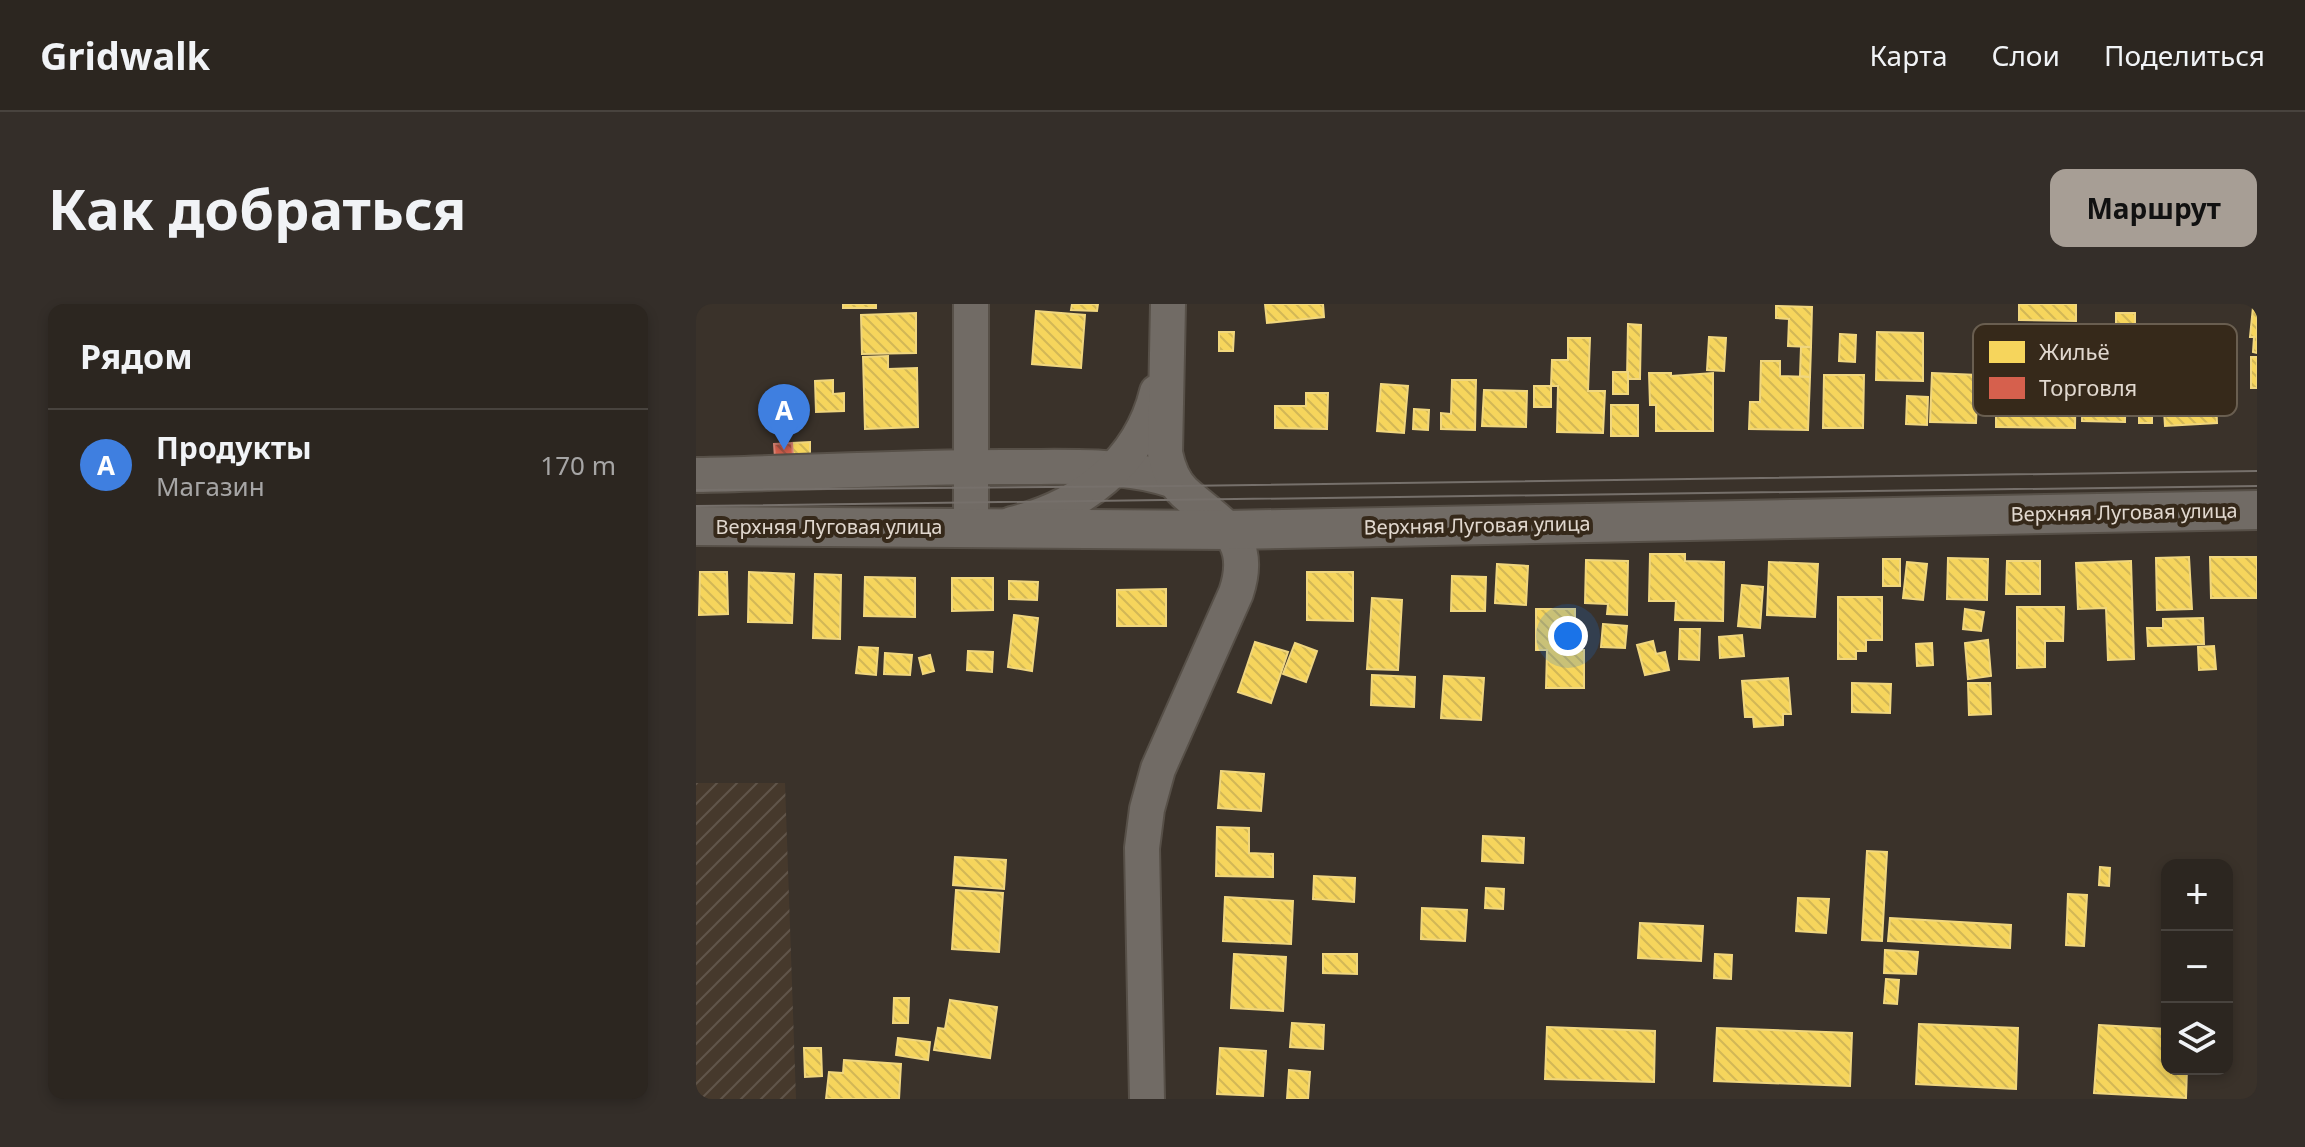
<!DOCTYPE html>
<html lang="ru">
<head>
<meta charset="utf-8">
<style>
  :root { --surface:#2c2620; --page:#342e29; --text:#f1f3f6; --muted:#a6a5a5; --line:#48433e; --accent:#a79e95 }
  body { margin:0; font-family:"Noto Sans",sans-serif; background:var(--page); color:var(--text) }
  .controls { position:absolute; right:24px; bottom:24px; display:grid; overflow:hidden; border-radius:16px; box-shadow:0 4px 12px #0003 }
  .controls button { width:72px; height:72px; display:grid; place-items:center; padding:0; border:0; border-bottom:2px solid var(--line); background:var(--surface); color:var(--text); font:40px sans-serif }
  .you { position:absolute; left:872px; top:332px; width:28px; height:28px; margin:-20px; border:6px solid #fff; border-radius:50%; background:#1a73e8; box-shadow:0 0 0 12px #1a73e833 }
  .badge { display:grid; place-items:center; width:52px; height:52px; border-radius:50%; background:var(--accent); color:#fff; font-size:26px; font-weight:700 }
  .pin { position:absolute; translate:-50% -66px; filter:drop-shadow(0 2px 4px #0008) }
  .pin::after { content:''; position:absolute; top:42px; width:28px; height:24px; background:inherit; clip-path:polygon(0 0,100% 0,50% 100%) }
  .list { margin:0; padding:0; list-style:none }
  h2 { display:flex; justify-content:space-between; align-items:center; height:104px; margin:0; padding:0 32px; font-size:34px }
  h2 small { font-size:26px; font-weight:400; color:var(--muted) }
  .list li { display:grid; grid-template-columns:52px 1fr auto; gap:24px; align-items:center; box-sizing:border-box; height:112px; padding:0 32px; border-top:2px solid var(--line) }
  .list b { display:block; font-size:30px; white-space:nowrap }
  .list p { margin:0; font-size:26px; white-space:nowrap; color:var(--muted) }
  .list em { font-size:26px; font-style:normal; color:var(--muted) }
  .icon { flex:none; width:44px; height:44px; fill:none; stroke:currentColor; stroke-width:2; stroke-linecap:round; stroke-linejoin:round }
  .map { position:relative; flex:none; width:1561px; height:795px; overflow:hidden; border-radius:16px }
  header { display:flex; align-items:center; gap:48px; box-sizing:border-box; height:112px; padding:0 40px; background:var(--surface); border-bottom:2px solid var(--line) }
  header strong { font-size:38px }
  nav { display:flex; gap:44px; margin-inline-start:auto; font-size:28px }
  .intro { display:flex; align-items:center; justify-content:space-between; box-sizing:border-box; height:192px; padding:0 48px }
  h1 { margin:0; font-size:56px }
  .button { padding:20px 36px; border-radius:16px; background:var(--accent); color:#111; font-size:28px; font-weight:700 }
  main { display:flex; gap:48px; padding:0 48px }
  aside { flex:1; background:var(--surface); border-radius:16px; box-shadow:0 4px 12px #0003 }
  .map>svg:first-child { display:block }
</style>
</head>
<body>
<header>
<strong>Gridwalk</strong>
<nav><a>Карта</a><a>Слои</a><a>Поделиться</a></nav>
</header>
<div class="intro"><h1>Как добраться</h1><a class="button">Маршрут</a></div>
<main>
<aside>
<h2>Рядом<small></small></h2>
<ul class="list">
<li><span class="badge" style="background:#3f7fe0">A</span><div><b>Продукты</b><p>Магазин</p></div><em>170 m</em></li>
</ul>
</aside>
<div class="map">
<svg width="1561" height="795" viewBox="0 0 1561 795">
  <defs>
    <pattern id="industrial-furrows" width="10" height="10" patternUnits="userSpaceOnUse" patternTransform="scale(2)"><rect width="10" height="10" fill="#46392c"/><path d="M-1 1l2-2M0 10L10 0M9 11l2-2" fill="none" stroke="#60554a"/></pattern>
    <pattern id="homes-back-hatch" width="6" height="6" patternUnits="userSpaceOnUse" patternTransform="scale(2)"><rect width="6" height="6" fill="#f6d55c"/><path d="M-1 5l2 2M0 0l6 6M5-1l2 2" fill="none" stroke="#d2b756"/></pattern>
    <pattern id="shops-back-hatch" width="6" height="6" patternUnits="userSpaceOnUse" patternTransform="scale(2)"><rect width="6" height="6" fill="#d6604d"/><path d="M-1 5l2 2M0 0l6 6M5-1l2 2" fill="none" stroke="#aa5748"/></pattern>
  </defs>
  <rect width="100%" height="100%" fill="#3a322a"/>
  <!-- industrial -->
  <polygon fill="url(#industrial-furrows)" points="0,479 89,479 100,795 0,795"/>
  <!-- homes -->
  <g fill="url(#homes-back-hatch)" stroke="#f0d67e" stroke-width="2">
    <rect x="147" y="0" width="33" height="4"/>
    <polygon points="376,0 402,0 401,7 375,6"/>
    <polygon points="569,0 627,0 628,13 571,19"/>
    <polygon points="1323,0 1380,0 1380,17 1323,16"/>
    <polygon points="1080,2 1116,3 1115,43 1092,42 1093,15 1080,14"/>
    <polygon points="1557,3 1561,3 1561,49 1557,48 1558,33 1554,33"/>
    <polygon points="340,7 389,11 385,64 336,60"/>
    <polygon points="220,9 220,49 166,50 165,11"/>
    <rect x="1420" y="9" width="19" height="26"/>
    <polygon points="932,20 945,21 944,75 931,75"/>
    <polygon points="1532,26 1535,95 1520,96 1521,119 1469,122 1468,107 1459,107 1458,73 1504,71 1502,27"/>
    <polygon points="523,28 538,28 537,47 523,47"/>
    <polygon points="1181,28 1227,29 1227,77 1180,76"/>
    <polygon points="1144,30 1160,31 1159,58 1143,57"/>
    <polygon points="1013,33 1030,34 1028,67 1011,66"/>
    <polygon points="872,34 894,34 892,87 909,87 907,129 861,128 862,82 855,82 856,56 872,56"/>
    <polygon points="1105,43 1115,43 1114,73 1104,72"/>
    <polygon points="192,52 192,65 221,64 222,123 169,125 167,53"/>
    <rect x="1555" y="53" width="6" height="31"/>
    <polygon points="1065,57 1084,57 1084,72 1114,73 1112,126 1053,125 1054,98 1064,98"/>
    <polygon points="1387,59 1430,59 1429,118 1386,117"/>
    <polygon points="1332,60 1380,61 1379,124 1300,123 1300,109 1293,109 1294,93 1300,92 1300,78 1331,78"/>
    <rect x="1443" y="62" width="13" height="57"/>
    <rect x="917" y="68" width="15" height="22"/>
    <polygon points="953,69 975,69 975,72 1017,69 1017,127 960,127 960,101 954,101"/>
    <polygon points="1236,69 1282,71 1280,119 1234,118"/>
    <polygon points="1128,71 1168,71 1167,124 1127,124"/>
    <polygon points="137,76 137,90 148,89 148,107 120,108 119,77"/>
    <polygon points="756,76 780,76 779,126 745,125 745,109 755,110"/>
    <polygon points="685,80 712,82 708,129 681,127"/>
    <rect x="838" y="82" width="17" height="21"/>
    <polygon points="788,86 831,87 830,123 786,122"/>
    <polygon points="610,89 632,89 631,125 579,124 579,102 610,102"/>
    <polygon points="1211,92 1232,93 1231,121 1210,120"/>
    <rect x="915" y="101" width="27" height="31"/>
    <polygon points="718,105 733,106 732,126 717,125"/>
    <polygon points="114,138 114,153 97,153 96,139"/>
    <polygon points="954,250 989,250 989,257 1028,258 1027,317 979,316 980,297 953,297"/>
    <polygon points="1493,253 1496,305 1461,306 1460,254"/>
    <polygon points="1514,253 1561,253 1561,294 1515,294"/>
    <polygon points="1252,254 1292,255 1291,296 1251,295"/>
    <rect x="1187" y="255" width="17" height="27"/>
    <polygon points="890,256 932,257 931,311 911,310 912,300 889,299"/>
    <polygon points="1311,257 1344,257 1344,290 1310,290"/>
    <polygon points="1435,257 1438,355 1412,356 1410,304 1382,305 1380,259"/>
    <polygon points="1073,258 1122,260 1119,313 1071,311"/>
    <polygon points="1211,258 1231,260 1227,296 1207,294"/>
    <polygon points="801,260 832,262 830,301 799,299"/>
    <polygon points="4,268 31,268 32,310 3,311"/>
    <polygon points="53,268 98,270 96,319 52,318"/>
    <polygon points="611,268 657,268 657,317 611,316"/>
    <polygon points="119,270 145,271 144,335 117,334"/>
    <polygon points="756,272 790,273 789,307 755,307"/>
    <polygon points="169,273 219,274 219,313 168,312"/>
    <polygon points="256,274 297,274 297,306 256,307"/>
    <polygon points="313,277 342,278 341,296 313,295"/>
    <polygon points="1046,281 1067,283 1064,324 1042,322"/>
    <polygon points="470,285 470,322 421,322 421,286"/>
    <polygon points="1142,293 1186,293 1186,336 1170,336 1170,347 1160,347 1160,355 1142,355"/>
    <polygon points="676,294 706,296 702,366 671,365"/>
    <polygon points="1321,303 1368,303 1367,337 1349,337 1349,363 1321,364"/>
    <polygon points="840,305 879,305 879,346 888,346 888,384 850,384 851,346 840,346"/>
    <polygon points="1269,305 1288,308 1285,327 1267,325"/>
    <polygon points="318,311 342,314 336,367 312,363"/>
    <polygon points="1507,314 1508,340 1452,342 1451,324 1467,324 1467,315"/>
    <polygon points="907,320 931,322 929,344 905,343"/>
    <polygon points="984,325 1004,325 1003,356 983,355"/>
    <polygon points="1046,331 1048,352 1024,354 1023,333"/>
    <polygon points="1292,336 1295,372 1272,375 1269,339"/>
    <polygon points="957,337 960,350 969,348 973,366 949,371 941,341"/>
    <polygon points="559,338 592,348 575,399 542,388"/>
    <polygon points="599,339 621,347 610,378 587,370"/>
    <polygon points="1236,339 1237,361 1221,362 1220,340"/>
    <polygon points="1518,342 1520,365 1503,366 1502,343"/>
    <polygon points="163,343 182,344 180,371 160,369"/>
    <polygon points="272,347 297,348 296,368 271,366"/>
    <polygon points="189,349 216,351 214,371 188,370"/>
    <polygon points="234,351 238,367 227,370 223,354"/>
    <polygon points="676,371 719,373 718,403 675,401"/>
    <polygon points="748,372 788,374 785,416 745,414"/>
    <polygon points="1092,374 1095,410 1087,410 1087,421 1058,423 1057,413 1049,413 1046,377"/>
    <polygon points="1156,379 1195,380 1194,409 1156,408"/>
    <polygon points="1272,379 1294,379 1295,410 1273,411"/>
    <polygon points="525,467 568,470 565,507 522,504"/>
    <polygon points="521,523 553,524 553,549 577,550 577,573 520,572"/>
    <polygon points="787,532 828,534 827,559 786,557"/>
    <polygon points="1171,547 1191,548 1186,637 1166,636"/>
    <polygon points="259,553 310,556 308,585 257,581"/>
    <polygon points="1404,563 1414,564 1413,582 1403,581"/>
    <polygon points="618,572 659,574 658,598 617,595"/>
    <polygon points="790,584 808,585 807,605 789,604"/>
    <polygon points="260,586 307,589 303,648 256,645"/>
    <polygon points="1372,590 1391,591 1388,642 1370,641"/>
    <polygon points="529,593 597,597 595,640 527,637"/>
    <polygon points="1102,594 1133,595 1130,629 1100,627"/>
    <polygon points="726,604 771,606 769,637 725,635"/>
    <polygon points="1194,614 1315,621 1314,644 1192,637"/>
    <polygon points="944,619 1007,622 1005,657 942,654"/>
    <polygon points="1189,646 1222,648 1220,670 1188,669"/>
    <polygon points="538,650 590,653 587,707 535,704"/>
    <polygon points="627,650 661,650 661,670 627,669"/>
    <polygon points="1019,650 1036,651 1035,675 1018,674"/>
    <polygon points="1190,675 1203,676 1201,700 1188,699"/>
    <polygon points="198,694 213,694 212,719 197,719"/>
    <polygon points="254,696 301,703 294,754 238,746 242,724 249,725"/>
    <polygon points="596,719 628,721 627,745 594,743"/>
    <polygon points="1223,720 1322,724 1320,785 1220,780"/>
    <polygon points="1403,721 1471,725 1471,765 1491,765 1490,794 1398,789"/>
    <polygon points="851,723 959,727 958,778 849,775"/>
    <polygon points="1021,724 1156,729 1154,782 1018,777"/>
    <polygon points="202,734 234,738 232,756 200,751"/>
    <polygon points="108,744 125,744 126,772 109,773"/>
    <polygon points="524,744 570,747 567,792 521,790"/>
    <polygon points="148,756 205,760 203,795 130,795 133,768 147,769"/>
    <polygon points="593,766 614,768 612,795 591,795"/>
  </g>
  <!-- shops -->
  <polygon fill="url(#shops-back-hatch)" stroke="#d98474" stroke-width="2" points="96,139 97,153 79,154 78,140"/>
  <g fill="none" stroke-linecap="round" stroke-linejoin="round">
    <!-- tertiary casing -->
    <g stroke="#575048" stroke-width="38">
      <g id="tertiary">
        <path d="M0,171C108,169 215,162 323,163C377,163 427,160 479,177"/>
        <path d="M316,220C385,203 444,159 461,88"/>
        <polyline points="275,223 275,0"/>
        <path d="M451,795L446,544L451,505L462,465L540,289C559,232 523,220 488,188C477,178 472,163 469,149L472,0"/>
      </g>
    </g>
    <!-- secondary casing -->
    <g stroke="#575048" stroke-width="42">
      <polyline id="secondary" points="0,222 531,226 1561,206"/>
    </g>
    <!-- tertiary -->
    <use href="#tertiary" stroke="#716b65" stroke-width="34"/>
    <!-- secondary -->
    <use href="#secondary" stroke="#716b65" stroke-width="38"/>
    <!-- tram -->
    <g stroke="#76706b" stroke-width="2">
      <polyline points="0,186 483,182 1561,167"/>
      <polyline points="0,202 1561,182"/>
    </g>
  </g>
  <g text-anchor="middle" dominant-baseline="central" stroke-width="8" stroke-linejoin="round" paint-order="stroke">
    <!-- street labels -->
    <g font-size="20" fill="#e1d8cf" stroke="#36291a">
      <text transform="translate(1428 208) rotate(-1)">Верхняя Луговая улица</text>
      <text transform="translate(781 221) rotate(-1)">Верхняя Луговая улица</text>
      <text x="133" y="222">Верхняя Луговая улица</text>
    </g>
  </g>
  <!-- legend -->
  <rect x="1277" y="20" width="264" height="92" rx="12" fill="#36291a" stroke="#695e50" stroke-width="2"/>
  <rect x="1293" y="37" width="36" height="22" fill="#f6d55c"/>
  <rect x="1293" y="73" width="36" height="22" fill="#d6604d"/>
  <g font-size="22" fill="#e1d8cf">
    <text x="1343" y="56">Жильё</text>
    <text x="1343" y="92">Торговля</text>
  </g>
</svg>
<div class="controls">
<button>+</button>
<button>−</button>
<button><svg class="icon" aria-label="layers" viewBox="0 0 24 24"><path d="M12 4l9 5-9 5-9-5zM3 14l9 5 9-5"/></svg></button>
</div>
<div class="you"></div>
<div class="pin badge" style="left:88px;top:146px;background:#3f7fe0">A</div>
</div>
</main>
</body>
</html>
